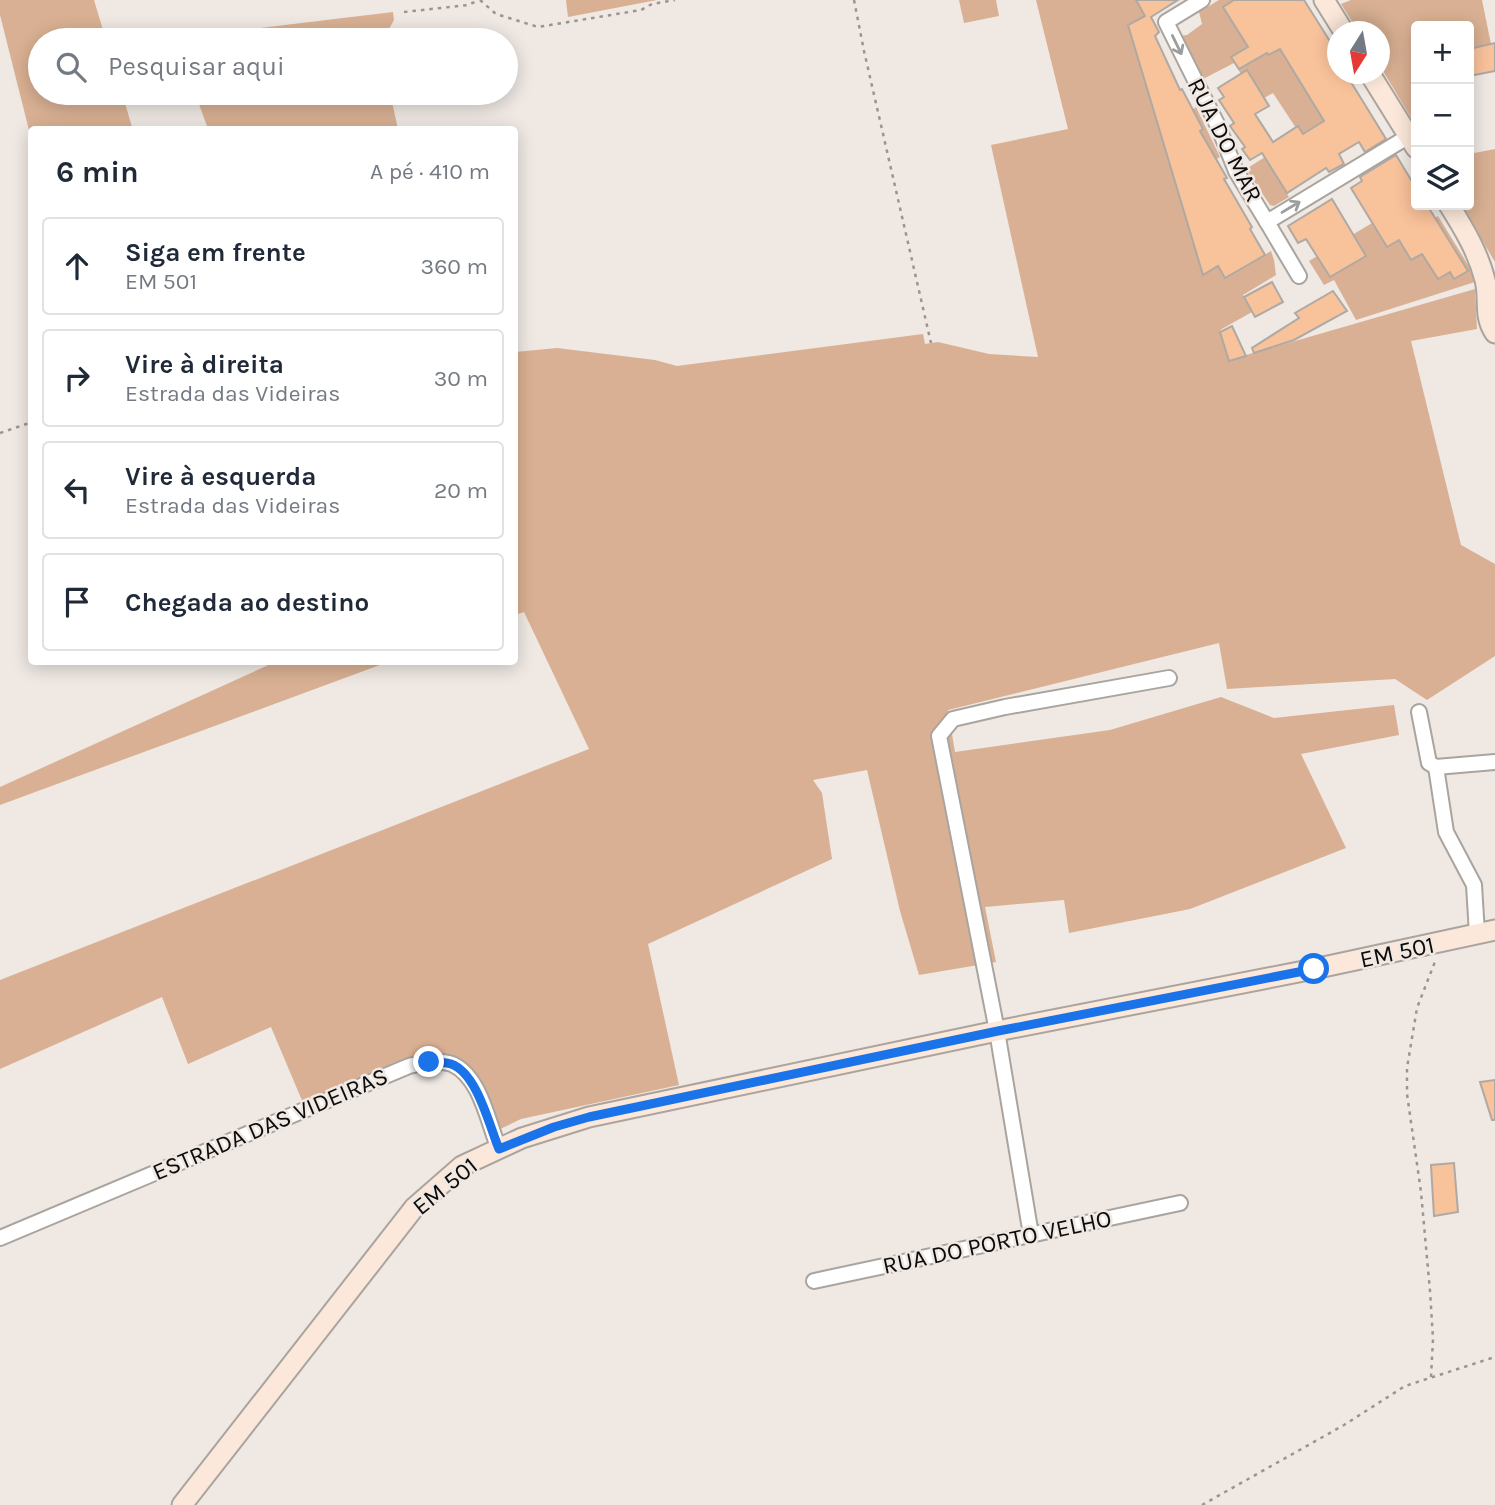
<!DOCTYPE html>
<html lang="pt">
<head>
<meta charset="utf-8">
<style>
  :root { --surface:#fff; --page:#f6f6f7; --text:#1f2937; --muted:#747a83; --line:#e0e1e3 }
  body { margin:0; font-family:Karla,sans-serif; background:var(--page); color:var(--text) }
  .controls { position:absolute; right:21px; top:21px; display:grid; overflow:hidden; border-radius:7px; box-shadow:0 4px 18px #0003 }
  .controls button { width:63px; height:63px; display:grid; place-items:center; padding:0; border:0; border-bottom:2px solid var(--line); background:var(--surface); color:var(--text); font:35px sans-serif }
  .compass { position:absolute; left:1327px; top:21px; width:63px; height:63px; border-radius:50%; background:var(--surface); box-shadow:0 4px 18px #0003; rotate:191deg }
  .stop { position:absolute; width:21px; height:21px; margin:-16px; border:5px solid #1a73e8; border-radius:50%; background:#fff }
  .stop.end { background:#1a73e8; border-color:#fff; box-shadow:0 2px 7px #0008 }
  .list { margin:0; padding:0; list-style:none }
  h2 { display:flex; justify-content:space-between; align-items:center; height:91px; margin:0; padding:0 28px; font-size:30px }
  h2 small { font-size:23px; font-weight:400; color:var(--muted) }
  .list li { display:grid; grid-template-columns:46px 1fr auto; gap:21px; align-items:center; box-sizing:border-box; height:98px; margin:0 14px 14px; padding:0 14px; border:2px solid var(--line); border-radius:7px }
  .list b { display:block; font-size:26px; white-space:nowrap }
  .list p { margin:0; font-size:23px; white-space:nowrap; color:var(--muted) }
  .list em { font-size:23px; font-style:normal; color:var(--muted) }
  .icon { flex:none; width:38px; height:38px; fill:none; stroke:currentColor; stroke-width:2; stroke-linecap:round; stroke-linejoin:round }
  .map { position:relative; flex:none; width:1495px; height:1505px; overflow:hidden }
  .search { position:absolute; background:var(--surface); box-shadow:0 4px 18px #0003; left:28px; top:28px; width:490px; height:77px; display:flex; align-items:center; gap:18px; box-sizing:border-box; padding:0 24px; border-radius:38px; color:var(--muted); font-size:26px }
  .panel { position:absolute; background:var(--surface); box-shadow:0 4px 18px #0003; left:28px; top:126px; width:490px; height:539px; border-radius:7px }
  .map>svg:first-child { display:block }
</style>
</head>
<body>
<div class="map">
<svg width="1495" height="1505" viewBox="0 0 1495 1505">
  <rect width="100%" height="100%" fill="#efe8e3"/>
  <!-- green -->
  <g fill="#d9b093">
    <polygon points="0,0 94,0 106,40 40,40 40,93 122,93 132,127 130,130 32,130 31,138 0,15"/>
    <polygon points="566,0 657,0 568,17"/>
    <polygon points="959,0 996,0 999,16 964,23"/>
    <polygon points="1036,0 1136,0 1147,18 1151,17 1156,27 1150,31 1143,17 1128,26 1135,47 1184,141 1203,129 1192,110 1196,107 1220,157 1215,160 1205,140 1190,229 1203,274 1217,266 1225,278 1271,251 1274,260 1276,275 1243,295 1252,312 1220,330 1229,360 1475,289 1477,329 1411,341 1461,545 1495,564 1495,656 1427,700 1395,679 1227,689 1219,643 948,710 955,752 1110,730 1221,697 1274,718 1394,705 1399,735 1301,754 1346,848 1190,909 1069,933 1064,900 985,907 996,962 919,975 900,911 867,770 813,780 822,793 832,859 648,944 679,1085 521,1119 492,1133 467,1075 429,1061 306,1110 271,1027 188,1064 162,997 0,1069 0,980 589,749 524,612 515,615 515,352 557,348 655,360 677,366 923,334 925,344 938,342 989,354 1038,357 991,145 1068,129"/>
    <polygon points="1219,0 1234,0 1223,7 1251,45 1231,57 1234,62 1267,53 1268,55 1280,49 1324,121 1303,134 1296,128 1273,93 1257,102 1254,81 1248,70 1241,74 1234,63 1203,79 1200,78 1179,36 1187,35 1202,24 1199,12"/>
    <polygon points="1351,0 1482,0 1491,44 1469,49 1469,26 1416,26 1416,126 1380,66 1380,32 1358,31 1341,4"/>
    <polygon points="393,12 394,20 383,40 176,40 176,38"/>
    <polygon points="195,93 390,93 398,129 208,129"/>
    <polygon points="1495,149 1495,262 1461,205 1469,205 1469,154"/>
    <polygon points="1265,157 1289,197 1274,206 1270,205 1246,169"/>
    <polygon points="1438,216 1478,281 1356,320 1334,280 1324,285 1309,261 1372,223 1387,246 1399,240 1411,259 1422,254 1438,279 1450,272 1455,279 1468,270 1435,218"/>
    <polygon points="275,662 388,662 0,805 0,787"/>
  </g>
  <!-- building -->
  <g fill="#f8c29b" stroke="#afa9a4" stroke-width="2">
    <polygon points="1136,0 1178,0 1151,17 1159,32 1155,36 1180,90 1182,89 1203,129 1200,131 1227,178 1224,179 1252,227 1250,229 1265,255 1225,278 1218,266 1203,275 1128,25 1145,16"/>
    <polygon points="1234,0 1304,0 1338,54 1338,74 1346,74 1386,139 1365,152 1359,142 1339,154 1344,164 1329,172 1326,168 1287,193 1262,153 1250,160 1242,149 1245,147 1230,126 1234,123 1219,100 1224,97 1218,88 1247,70 1269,106 1255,114 1273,142 1298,126 1303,134 1324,121 1280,49 1268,55 1267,53 1239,69 1231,57 1248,47 1223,7"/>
    <polygon points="1495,43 1495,71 1469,76 1469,49"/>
    <polygon points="1396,155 1416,188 1416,205 1427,205 1468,271 1454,279 1450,272 1438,279 1422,254 1411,260 1399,240 1387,247 1351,188 1362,181 1360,177"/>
    <polygon points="1332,199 1366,256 1330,277 1306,239 1298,243 1288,226"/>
    <polygon points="1272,282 1283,302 1255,317 1244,297"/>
    <polygon points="1333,291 1347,311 1294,340 1254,353 1252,348 1299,318 1295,313"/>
    <polygon points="1232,326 1246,356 1229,361 1220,332"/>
    <polygon points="1495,1080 1495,1120 1492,1120 1480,1082"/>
    <polygon points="1454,1163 1458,1212 1434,1216 1431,1165"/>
  </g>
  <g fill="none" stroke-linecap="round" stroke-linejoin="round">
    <!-- minor casing -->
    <g stroke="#aaa49f" stroke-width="18">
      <g id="minor">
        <polyline points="1202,0 1166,22 1218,126 1236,171 1267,222 1409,136"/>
        <polyline points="1267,222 1299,276"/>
        <polyline points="1419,712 1429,763 1436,767 1495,762"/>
        <polyline points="1436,767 1446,832 1474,885 1477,934"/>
        <polyline points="1031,1235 997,1031 939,736 953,719 1005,707 1169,678"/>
        <path d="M0,1238L409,1066C423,1063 439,1059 452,1064C481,1077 488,1123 499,1149"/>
        <polyline points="814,1281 1180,1203"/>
      </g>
    </g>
    <!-- secondary casing -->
    <g stroke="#aaa49f" stroke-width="23">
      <g id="secondary">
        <polyline points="1324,0 1344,32"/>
        <polyline points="1370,74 1416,148"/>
        <path d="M1449,205C1464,229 1478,252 1485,280C1490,299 1483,316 1495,333"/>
        <polyline points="182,1505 414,1208 462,1166 522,1138 589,1117 997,1031 1314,969 1495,930"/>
      </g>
    </g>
    <!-- path -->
    <g stroke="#9a9591" stroke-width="2.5" stroke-dasharray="3.5 5" stroke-linecap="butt">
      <polyline points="480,0 496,14 538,27 641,10 652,4 675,0"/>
      <polyline points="854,0 864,51 931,343"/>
      <polyline points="404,12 468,5 479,0"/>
      <polyline points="0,433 32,422"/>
      <polyline points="1431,1377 1433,1339 1430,1291 1421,1192 1407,1094 1407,1068 1417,1008 1436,959"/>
      <polyline points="1202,1505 1344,1425 1405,1386 1495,1357"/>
    </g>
    <!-- minor -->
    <use href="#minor" stroke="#fff" stroke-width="14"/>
    <!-- secondary -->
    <use href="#secondary" stroke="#fbe8da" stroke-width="19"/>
  </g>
  <!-- one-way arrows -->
  <defs><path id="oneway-shaft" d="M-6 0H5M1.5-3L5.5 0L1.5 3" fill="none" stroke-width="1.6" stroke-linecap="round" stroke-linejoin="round" transform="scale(1.75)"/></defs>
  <g stroke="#9e9d9d">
    <use href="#oneway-shaft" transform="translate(1177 45) rotate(64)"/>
    <use href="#oneway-shaft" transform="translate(1291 207) rotate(-31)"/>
  </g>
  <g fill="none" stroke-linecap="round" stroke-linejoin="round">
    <!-- route -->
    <path stroke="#1a73e8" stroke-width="9" d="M429,1062C436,1062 445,1062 451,1064C477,1073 489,1125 499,1149L554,1127L589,1117L998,1031L1314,969"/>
  </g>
  <g text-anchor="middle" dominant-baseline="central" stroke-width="5" stroke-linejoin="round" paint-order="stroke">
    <!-- street labels -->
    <g font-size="24" fill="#0d0b09" stroke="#efe8e3">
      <text transform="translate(1225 140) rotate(63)">RUA DO MAR</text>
      <text transform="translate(1397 952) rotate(-12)">EM 501</text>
      <text transform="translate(270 1124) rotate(-23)">ESTRADA DAS VIDEIRAS</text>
      <text transform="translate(445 1186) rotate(-39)">EM 501</text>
      <text transform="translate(997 1242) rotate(-12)">RUA DO PORTO VELHO</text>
    </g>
  </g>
</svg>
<div class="controls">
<button>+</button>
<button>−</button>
<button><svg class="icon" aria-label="layers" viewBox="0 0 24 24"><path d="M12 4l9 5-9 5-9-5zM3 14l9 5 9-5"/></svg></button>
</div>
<svg class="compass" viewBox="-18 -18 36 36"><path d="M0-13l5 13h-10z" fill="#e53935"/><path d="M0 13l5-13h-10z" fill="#747a83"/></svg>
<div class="stop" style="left:1314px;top:969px"></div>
<div class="stop end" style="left:429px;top:1062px"></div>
<div class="search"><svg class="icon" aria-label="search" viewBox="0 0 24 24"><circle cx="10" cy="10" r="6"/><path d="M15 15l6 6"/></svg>Pesquisar aqui</div>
<section class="panel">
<h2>6 min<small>A pé · 410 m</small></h2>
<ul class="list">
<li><svg class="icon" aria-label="ahead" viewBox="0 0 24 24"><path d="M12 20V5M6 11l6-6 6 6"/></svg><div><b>Siga em frente</b><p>EM 501</p></div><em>360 m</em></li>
<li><svg class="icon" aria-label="right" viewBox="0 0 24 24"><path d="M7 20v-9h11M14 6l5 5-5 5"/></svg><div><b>Vire à direita</b><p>Estrada das Videiras</p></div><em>30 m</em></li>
<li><svg class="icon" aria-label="left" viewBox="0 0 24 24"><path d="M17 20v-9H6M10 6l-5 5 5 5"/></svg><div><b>Vire à esquerda</b><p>Estrada das Videiras</p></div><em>20 m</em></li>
<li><svg class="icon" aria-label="arrive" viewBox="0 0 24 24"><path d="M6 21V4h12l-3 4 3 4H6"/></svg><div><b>Chegada ao destino</b></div></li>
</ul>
</section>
</div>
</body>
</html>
